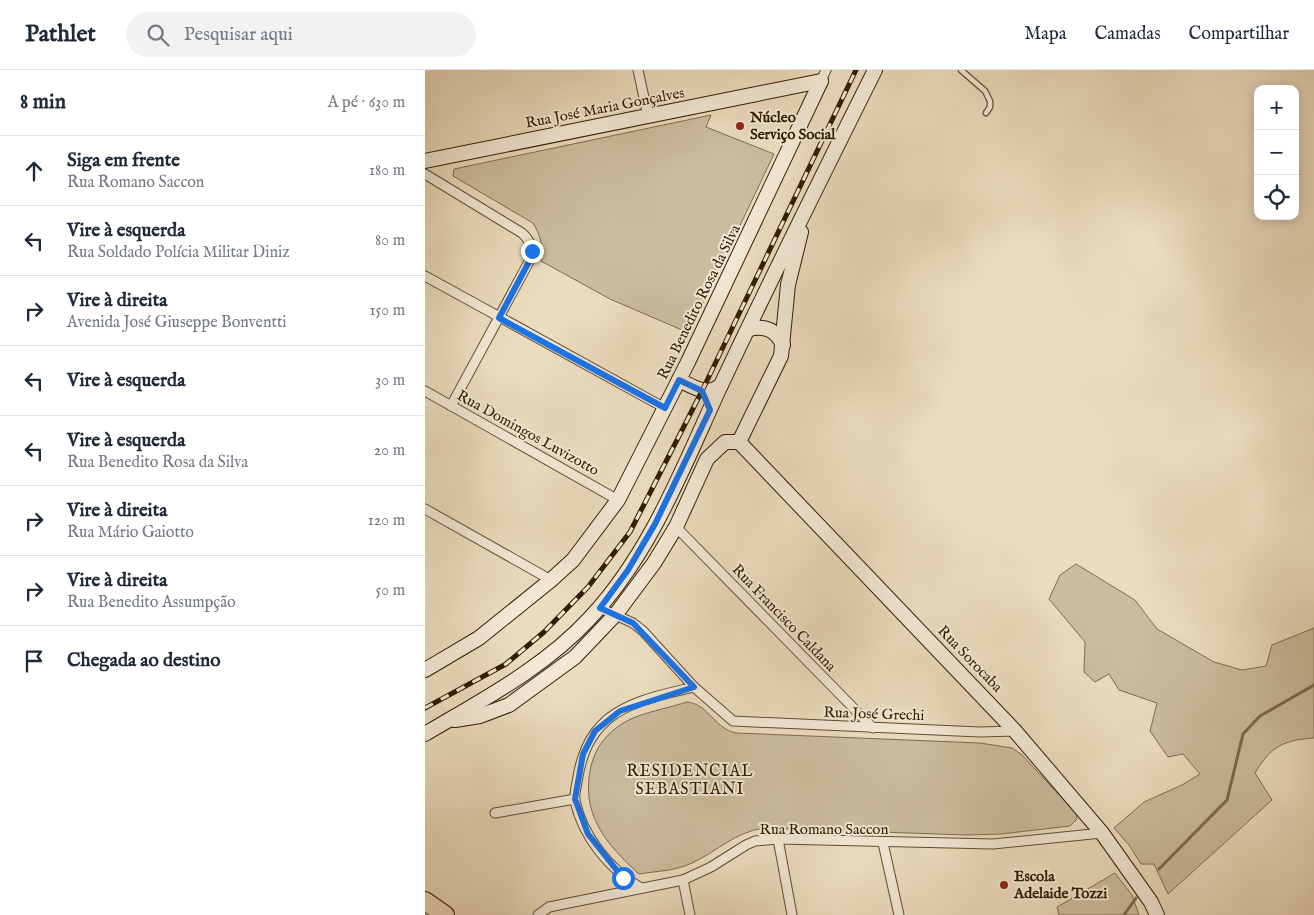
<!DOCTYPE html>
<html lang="pt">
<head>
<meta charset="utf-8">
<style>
  :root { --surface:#fff; --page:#f2f2f3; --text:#1f2937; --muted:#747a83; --line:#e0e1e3 }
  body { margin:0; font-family:"IM FELL English",serif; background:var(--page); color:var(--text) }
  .controls { position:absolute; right:15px; top:15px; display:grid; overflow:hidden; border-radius:10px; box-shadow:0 2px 12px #0003 }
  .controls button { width:45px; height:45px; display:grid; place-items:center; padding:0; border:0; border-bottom:1px solid var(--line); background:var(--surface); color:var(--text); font:25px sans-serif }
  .stop { position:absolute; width:15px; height:15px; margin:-11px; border:4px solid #1a73e8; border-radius:50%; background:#fff }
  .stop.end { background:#1a73e8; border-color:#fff; box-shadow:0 1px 5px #0008 }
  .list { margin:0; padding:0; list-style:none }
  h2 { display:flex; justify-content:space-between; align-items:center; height:65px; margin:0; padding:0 20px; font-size:21px }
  h2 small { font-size:16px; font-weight:400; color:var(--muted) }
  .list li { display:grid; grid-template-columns:32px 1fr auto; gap:15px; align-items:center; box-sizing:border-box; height:70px; padding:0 20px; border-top:1px solid var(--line) }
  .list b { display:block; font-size:19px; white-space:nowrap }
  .list p { margin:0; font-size:16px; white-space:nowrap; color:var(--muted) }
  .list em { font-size:16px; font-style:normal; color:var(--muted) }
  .icon { flex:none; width:28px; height:28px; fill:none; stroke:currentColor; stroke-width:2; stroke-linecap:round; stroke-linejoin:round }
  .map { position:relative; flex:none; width:889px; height:845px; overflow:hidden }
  header { display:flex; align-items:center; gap:30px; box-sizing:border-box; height:70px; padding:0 25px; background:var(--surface); border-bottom:1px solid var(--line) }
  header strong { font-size:24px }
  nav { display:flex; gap:28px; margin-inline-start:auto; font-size:18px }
  .search { width:350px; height:45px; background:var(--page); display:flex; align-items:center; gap:12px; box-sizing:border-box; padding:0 18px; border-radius:28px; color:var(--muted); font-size:19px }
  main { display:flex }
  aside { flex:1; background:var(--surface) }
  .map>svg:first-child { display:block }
</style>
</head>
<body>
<header>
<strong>Pathlet</strong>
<div class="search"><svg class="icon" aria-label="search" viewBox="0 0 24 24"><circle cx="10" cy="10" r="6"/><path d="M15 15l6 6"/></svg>Pesquisar aqui</div>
<nav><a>Mapa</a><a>Camadas</a><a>Compartilhar</a></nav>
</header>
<main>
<aside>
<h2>8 min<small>A pé · 630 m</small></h2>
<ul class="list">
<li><svg class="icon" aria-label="ahead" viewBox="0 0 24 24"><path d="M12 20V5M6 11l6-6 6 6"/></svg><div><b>Siga em frente</b><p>Rua Romano Saccon</p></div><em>180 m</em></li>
<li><svg class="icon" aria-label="left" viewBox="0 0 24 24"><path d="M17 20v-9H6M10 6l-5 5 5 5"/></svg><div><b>Vire à esquerda</b><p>Rua Soldado Polícia Militar Diniz</p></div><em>80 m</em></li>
<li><svg class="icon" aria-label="right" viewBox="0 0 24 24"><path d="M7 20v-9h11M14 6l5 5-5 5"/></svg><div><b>Vire à direita</b><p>Avenida José Giuseppe Bonventti</p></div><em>150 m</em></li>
<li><svg class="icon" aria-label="left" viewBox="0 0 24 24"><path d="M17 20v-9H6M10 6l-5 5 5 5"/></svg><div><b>Vire à esquerda</b></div><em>30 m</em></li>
<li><svg class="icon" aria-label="left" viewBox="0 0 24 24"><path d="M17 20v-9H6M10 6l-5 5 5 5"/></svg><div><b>Vire à esquerda</b><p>Rua Benedito Rosa da Silva</p></div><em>20 m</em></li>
<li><svg class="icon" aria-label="right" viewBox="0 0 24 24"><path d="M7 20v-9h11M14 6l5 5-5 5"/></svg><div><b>Vire à direita</b><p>Rua Mário Gaiotto</p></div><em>120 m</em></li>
<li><svg class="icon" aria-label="right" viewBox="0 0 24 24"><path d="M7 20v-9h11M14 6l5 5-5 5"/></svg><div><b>Vire à direita</b><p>Rua Benedito Assumpção</p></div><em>50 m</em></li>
<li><svg class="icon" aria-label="arrive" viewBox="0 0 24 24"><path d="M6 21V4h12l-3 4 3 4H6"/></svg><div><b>Chegada ao destino</b></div></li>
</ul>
</aside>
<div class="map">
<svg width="889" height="845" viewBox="0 0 889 845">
  <rect width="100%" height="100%" fill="#ecdcbf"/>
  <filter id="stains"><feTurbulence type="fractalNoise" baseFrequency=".004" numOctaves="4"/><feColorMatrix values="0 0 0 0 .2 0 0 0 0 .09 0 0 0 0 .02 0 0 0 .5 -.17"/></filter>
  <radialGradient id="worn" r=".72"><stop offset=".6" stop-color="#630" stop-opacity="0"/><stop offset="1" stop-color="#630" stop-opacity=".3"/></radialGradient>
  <!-- green -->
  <g fill="#ccbc9f" stroke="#7e6c50">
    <path d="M286,45L281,57L349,84L264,263L185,229L116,191C119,178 115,164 108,153L28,106L29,99Z"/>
    <path d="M651,494L710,530L732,559L789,592L817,600L841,596L847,575L889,558V668C859,670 846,676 830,703L847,730L743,824L729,794H716L704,775L689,758L719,732L757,715L775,704L758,684L743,687L725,661L732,633L694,620L684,604L670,612L659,602L660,572L624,529L635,505Z"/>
    <path d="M262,632C284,634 290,660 312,663L555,673L587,678L596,684L651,743L652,749L645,756L576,764L541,765L339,758C310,762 293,781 267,793C251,801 232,801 214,804C181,774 155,744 166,696C171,676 182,663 200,652C215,643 244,638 262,632Z"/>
    <polygon points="690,803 707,825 714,845 634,845 632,837"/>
  </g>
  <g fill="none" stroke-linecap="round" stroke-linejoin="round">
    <!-- stream -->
    <g stroke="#7b694c" stroke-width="3">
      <polyline points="734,799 802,730 818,664 835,646 889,615"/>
      <polyline points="699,845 711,828"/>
    </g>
    <!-- lane casing -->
    <g stroke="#604d30" stroke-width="7">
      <polyline id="lane" points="536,0 560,21 565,31 565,37 561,43"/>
    </g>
    <!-- street casing -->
    <g stroke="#604d30" stroke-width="11">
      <g id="street">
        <polyline points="213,0 223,46"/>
        <polyline points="396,11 401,0"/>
        <path d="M0,104L97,163C105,170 108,178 106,188L26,336"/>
        <polyline points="0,206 240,338"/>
        <polyline points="0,321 193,430"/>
        <polyline points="0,439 126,510"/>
        <polyline points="251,457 448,658"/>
        <polyline points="175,538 208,553 218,561 269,617 308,651 555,662 590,661"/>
        <polyline points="70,743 150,729"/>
        <polyline points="353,769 367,845"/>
        <polyline points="458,773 474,845"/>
        <polyline points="258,810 265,845"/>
        <path d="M216,818C185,800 158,767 150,731C149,726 151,718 152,712C156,687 163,666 183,649C206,630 241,624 269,617"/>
        <polyline points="113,845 124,837 258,810 286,797 321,775 330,771 353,769 568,774 677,763"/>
      </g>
    </g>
    <!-- secondary casing -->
    <g stroke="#311d00" stroke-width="16">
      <g id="secondary">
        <polyline points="0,91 396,11"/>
        <path d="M324,259C340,255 351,260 358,275"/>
        <path d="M254,310C269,317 282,327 296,315"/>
        <polyline points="314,372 590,661 677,763 726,832 732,845"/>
        <polyline points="0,600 54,568 126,510 148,490 193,430 263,292 396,11"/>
        <polyline points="30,650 55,646 84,635 150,587 191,544 229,493 251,457 282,389 300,372 314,372 356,286 363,215 376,162"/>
        <path d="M0,664C57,630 119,598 165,548C226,483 259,395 296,315C346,209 398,104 450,0"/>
      </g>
    </g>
    <!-- highway casing -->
    <g stroke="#311d00" stroke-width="20">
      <polyline id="highway" points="0,831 20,845"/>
    </g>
    <!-- lane -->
    <use href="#lane" stroke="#f3e8d5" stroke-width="4.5"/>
    <!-- street -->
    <use href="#street" stroke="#f3e8d5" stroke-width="9"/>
    <!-- secondary -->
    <use href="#secondary" stroke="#f3e8d5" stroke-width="14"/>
    <!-- highway -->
    <use href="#highway" stroke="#ecdcbf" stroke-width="18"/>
    <!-- rail casing -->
    <g stroke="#311d00" stroke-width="5">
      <polyline id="rail" points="0,638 81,594 119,562 163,517 205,462 277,321 431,0"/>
    </g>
    <!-- rail -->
    <use href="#rail" stroke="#f3e8d5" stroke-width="3" stroke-dasharray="9" stroke-linecap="butt"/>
  </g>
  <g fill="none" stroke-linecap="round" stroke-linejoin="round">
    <!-- route -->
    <polyline stroke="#1a73e8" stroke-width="6" points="107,181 106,188 74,248 240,338 254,310 277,321 285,340 230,454 203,500 175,538 208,553 269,617 195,641 170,661 158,684 150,729 163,764 198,808"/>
  </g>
  <!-- markers -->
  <g fill="#8f2418" stroke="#f3e8d5" stroke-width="2">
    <circle cx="315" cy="56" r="5"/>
    <circle cx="579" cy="815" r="5"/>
  </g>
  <g text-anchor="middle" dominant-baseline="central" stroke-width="4" stroke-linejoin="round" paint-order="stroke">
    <!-- street labels -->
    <g font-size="15" fill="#311d00" stroke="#f3e8d5">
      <text transform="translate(180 38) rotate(-11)">Rua José Maria Gonçalves</text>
      <text transform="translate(274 232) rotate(-64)">Rua Benedito Rosa da Silva</text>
      <text transform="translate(103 363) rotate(29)">Rua Domingos Luvizotto</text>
      <text transform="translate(359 548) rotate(46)">Rua Francisco Caldana</text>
      <text transform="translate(545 589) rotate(46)">Rua Sorocaba</text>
      <text transform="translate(449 644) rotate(2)">Rua José Grechi</text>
      <text x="399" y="759">Rua Romano Saccon</text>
    </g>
    <!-- poi labels -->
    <g font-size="15" font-weight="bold" fill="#311d00" stroke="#f3e8d5" text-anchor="start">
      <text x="325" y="47">Núcleo<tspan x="325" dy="17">Serviço Social</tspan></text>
      <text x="589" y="806">Escola<tspan x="589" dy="17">Adelaide Tozzi</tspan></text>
    </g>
    <!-- neighbourhood labels -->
    <g font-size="16" letter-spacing="1" fill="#311d00" stroke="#f3e8d5">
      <text x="265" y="702">RESIDENCIAL<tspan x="265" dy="18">SEBASTIANI</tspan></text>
    </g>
  </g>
  <rect width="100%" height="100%" filter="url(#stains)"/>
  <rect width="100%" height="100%" fill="url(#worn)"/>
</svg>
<div class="controls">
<button>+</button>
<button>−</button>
<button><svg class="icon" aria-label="locate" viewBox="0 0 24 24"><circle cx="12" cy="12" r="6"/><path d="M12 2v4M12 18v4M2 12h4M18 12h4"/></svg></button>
</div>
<div class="stop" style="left:198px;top:808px"></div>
<div class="stop end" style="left:107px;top:181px"></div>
</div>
</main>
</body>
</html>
